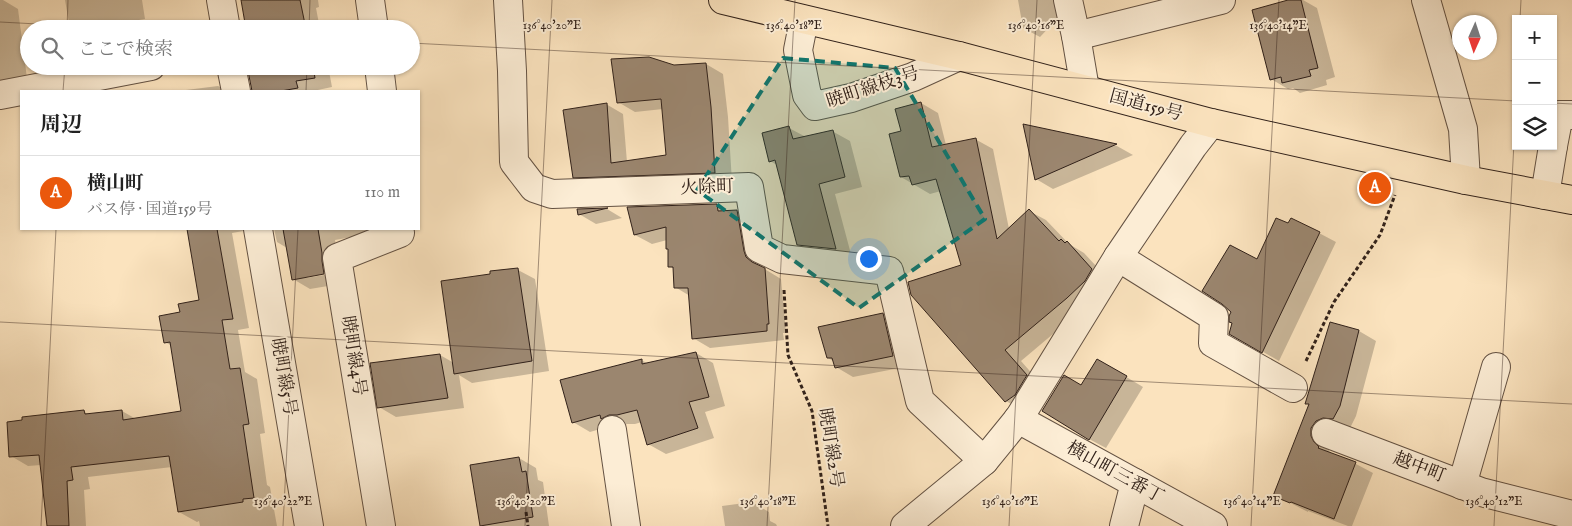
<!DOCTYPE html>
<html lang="ja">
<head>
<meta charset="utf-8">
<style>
  :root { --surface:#fff; --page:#f2f2f2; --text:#222; --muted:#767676; --line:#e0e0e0; --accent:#ea580c }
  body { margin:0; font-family:"IM FELL English","Noto Serif JP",serif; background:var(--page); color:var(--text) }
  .controls { position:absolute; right:15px; top:15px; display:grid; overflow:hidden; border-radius:0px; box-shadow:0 1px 4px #0004 }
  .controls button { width:45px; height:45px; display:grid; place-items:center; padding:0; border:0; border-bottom:1px solid var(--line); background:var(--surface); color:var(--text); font:25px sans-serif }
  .compass { position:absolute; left:1452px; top:15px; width:45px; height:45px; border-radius:50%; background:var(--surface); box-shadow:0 1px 4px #0004; rotate:183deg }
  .you { position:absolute; left:868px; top:258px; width:18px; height:18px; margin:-12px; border:4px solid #fff; border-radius:50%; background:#1a73e8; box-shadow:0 0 0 8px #1a73e833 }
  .badge { display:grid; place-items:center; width:32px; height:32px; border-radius:50%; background:var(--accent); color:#fff; font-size:16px; font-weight:700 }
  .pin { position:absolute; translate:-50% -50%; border:2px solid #fff; box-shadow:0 1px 5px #0006 }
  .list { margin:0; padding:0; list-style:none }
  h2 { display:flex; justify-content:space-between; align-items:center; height:65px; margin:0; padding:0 20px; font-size:21px }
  h2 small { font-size:16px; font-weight:400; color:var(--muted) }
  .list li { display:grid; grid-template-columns:32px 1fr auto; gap:15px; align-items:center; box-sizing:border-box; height:75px; padding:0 20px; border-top:1px solid var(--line) }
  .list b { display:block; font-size:19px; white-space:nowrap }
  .list p { margin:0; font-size:16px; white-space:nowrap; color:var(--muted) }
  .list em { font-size:16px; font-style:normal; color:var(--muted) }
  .icon { flex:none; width:28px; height:28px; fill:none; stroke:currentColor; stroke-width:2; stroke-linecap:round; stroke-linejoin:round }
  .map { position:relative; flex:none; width:1572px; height:526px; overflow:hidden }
  .search { position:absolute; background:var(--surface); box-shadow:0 1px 4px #0004; left:20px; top:20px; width:400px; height:55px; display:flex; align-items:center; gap:12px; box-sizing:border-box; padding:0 18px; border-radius:28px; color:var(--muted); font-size:19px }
  .panel { position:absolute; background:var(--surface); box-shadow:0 1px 4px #0004; left:20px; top:90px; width:400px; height:140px; border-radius:0px }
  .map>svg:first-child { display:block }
</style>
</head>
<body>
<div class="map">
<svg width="1572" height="526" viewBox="0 0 1572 526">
  <rect width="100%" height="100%" fill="#fbe3be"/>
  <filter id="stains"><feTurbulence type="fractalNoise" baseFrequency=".004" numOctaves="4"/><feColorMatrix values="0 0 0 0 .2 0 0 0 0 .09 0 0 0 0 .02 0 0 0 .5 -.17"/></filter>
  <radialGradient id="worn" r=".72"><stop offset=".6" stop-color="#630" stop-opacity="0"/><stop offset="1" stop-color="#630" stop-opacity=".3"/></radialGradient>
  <!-- shadow -->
  <g fill="#0003" fill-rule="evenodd">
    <polygon points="0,0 3,0 18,9 28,86 0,92"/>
    <polygon points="65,0 142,0 145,19 109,25 110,29 70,29"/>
    <polygon points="243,0 318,0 319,7 316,8 320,29 247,29"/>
    <polygon points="1018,0 1069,0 1071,18 1055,21 1040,37 1023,28"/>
    <polygon points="1293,0 1303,0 1317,8 1335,77 1326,80 1327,85 1300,93 1293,88 1288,89 1271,79"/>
    <polygon points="706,64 723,74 728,117 732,182 591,187 574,177 606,104 623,114 627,162 667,157 663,109 635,112 618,102 674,66"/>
    <polygon points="249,66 328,66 332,87 313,91 254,91"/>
    <polygon points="218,86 228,91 178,91"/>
    <polygon points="921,103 938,113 946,145 975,139 993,149 1009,229 1029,211 1046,220 1069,244 1084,253 1109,280 1085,307 1021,361 1043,386 1023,411 1006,401 912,295 963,265 941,191 930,194 901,177 903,132"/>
    <polygon points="1025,126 1117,146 1133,155 1053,189 1036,179"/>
    <polygon points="789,128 806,137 832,131 850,141 862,187 835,194 852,258 815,254 798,244 777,165 770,161"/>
    <polygon points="717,205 729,212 737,211 754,221 760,261 763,268 781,279 786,333 783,333 784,340 710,348 693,338 690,296 675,287 675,269 669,266 669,249 667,240 652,244 635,235 629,208"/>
    <polygon points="607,209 622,218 596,224 579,214 579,210"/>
    <polygon points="187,229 255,229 232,233 249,328 238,330 245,372 257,379 265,433 260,434 267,485 270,487 277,526 200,526 199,521 197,522 179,512 172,467 88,477 90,489 84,490 86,526 48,526 41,465 28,466 11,456 84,412 90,415 122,411 136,419 182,412 172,346 165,342 181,313 201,301 188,230"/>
    <path d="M274,229H385L386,231L335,240L339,263L340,284L310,289L293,279L287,248L277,242ZM330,272V274L306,278V276Z"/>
    <polygon points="1319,233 1336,242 1279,361 1230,333 1257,261"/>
    <polygon points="518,270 535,279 549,371 472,383 459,375 464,408 396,417 379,407 440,355 454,363"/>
    <polygon points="883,315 900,325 910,366 853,377 836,367 835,362 828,358"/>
    <polygon points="1331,324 1359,331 1376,341 1356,416 1350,428 1327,447 1331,454 1356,464 1373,473 1352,526 1348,526 1308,511 1308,512 1275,495 1310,405 1307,403"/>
    <polygon points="696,353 713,363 725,406 705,412 714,438 666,454 648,444 642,422 635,424 627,424 619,428 614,425 590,432 573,422 641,360 649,364"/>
    <polygon points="1098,360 1143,387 1106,448 1089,439 1082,386"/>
    <polygon points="519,458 536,468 538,480 543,482 549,526 481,526 472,466"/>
    <polygon points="752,502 769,512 770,521 776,524 777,526 725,526 722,506"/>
  </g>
  <!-- building -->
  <g fill="#9b866f" stroke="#32221a">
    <polygon points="241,0 300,0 306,29 246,29"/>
    <polygon points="1288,0 1301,0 1318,68 1309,70 1311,76 1282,83 1281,77 1270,80 1252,10"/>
    <polygon points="649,57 674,65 706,63 711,107 715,173 573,178 563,110 607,103 611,163 666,155 661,99 617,103 611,59"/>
    <polygon points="247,66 313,66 315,78 296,81 298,88 281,91 252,91"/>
    <polygon points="921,102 932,147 976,138 997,239 1029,209 1059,241 1061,239 1065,243 1067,241 1092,269 1085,281 1067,298 1005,350 1027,375 1015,395 1005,402 911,295 908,282 961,265 936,179 912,185 909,176 900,177 889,134 901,131 895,109"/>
    <polygon points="1023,124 1117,144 1035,180"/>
    <polygon points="789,126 793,139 833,130 845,177 819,184 836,249 797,245 775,160 769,162 762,133"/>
    <polygon points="717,204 718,211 737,210 744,251 746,257 752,262 765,268 769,324 767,324 767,331 692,339 688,288 674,288 673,267 668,267 668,249 666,249 666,227 634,235 627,207"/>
    <polygon points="608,208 578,215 577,209"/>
    <polygon points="1276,218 1288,223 1291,218 1320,232 1262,353 1229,334 1232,323 1229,322 1229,316 1231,312 1222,304 1202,291 1230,245 1257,259"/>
    <polygon points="187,229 217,229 233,319 222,320 230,369 240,368 249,424 243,425 254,498 243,499 243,502 178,512 169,456 71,467 73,480 67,481 69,526 47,526 39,455 9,457 7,422 22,420 22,417 84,410 85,414 122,410 123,420 181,411 170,342 164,343 159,316 180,312 178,304 199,300"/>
    <polygon points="283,229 318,229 322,253 322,261 324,274 292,280"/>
    <polygon points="518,268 532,361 454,374 441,281 490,274 490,271"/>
    <polygon points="883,313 893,356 835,368 832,358 827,358 818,327"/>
    <polygon points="1330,322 1359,330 1340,406 1333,419 1323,418 1316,421 1311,428 1311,436 1314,442 1319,447 1318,448 1356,462 1334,519 1291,502 1290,503 1273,496 1309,404 1305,404"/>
    <polygon points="696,352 709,397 689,402 698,428 647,445 637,410 617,415 609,415 601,419 600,415 572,423 560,380 642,359 642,364"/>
    <polygon points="440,354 448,398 377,408 370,363"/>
    <polygon points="1097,359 1127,376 1089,440 1042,411 1064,375 1081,385"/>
    <polygon points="519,457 522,472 526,471 533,517 480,526 470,465"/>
  </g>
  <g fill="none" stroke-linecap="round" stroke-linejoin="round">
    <!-- minor casing -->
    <g stroke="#645243" stroke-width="30">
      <g id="minor">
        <polyline points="221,0 226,29"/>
        <polyline points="370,0 374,29"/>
        <polyline points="508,0 512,71 514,162 534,188 552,194 749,187 759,248 782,259 889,271 920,401 984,461"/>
        <polyline points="1068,0 1076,36 1085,89"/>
        <polyline points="1426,0 1463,129 1466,180"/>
        <polyline points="804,20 798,50 807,95 815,106 851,98 913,77 959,56"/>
        <polyline points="1076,36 1221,0"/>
        <polyline points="231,66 236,91"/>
        <polyline points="379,66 382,91"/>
        <polyline points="0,95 151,66"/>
        <polyline points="1553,146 1559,115 1572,115"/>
        <polyline points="1545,195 1553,146"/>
        <polyline points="258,229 309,526"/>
        <polyline points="1118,257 1214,317 1213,343 1293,388"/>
        <polyline points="1018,419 1213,526"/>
        <polyline points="612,430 626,526"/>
        <polyline points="1326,433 1481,492 1572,515"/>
        <polyline points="1462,485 1496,367"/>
        <polyline points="381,526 337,258 400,233 399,229"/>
        <polyline points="905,526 984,461 1019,418 1118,257 1193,146 1211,123"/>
        <polyline points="1124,526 1135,483"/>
      </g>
    </g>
    <!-- highway casing -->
    <g stroke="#32221a" stroke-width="30">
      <polyline id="highway" points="723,0 959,56 1211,123 1466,180 1572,200"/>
    </g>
    <!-- path -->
    <g stroke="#32221a" stroke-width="3" stroke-dasharray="4 2.5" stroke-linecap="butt">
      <polyline points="784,290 788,355 812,411 828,526"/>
      <polyline points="1306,361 1334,302 1380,235 1395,195"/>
      <polyline points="526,512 528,526"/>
    </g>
    <!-- minor -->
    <use href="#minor" stroke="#fcedd5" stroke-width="28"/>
    <!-- highway -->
    <use href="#highway" stroke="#fbe3be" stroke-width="28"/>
  </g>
  <!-- marked area -->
  <path fill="#0f766e" fill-opacity="0.2" stroke="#0f766e" stroke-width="4" stroke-dasharray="10 6" stroke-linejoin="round" d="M783,58L895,68L985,219L859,308L697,190Z"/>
  <!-- ticks -->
  <path fill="none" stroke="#32221a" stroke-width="1" stroke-opacity="0.45" d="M1520,19L1521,0M0,22L132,29M67,29L68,0M309,29L310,0M411,43L1516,101M63,91L65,66M306,91L307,66M1553,103L1572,104M0,322L1572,404M41,526L56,229M283,526L298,229M525,526L552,0M767,526L795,0M1009,526L1037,0M1251,526L1279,0M1494,526L1516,104"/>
  <g text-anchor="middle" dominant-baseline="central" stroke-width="4" stroke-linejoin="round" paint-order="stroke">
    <!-- street labels -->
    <g font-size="18" fill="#32221a" stroke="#fcedd5">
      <text transform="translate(873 88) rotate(-18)">暁町線枝3号</text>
      <text transform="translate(1146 106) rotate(15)">国道159号</text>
      <text transform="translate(707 188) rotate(-2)">火除町</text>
      <text transform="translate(353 356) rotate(81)">暁町線4号</text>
      <text transform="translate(283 377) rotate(80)">暁町線5号</text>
      <text transform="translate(830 448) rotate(81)">暁町線2号</text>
      <text transform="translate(1419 468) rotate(21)">越中町</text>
      <text transform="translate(1115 473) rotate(29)">横山町三番丁</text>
    </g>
  </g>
  <g font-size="12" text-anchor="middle" fill="#32221a" stroke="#fcedd5" stroke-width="4" stroke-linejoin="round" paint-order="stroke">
    <text x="552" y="29">136°40'20"E</text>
    <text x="794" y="29">136°40'18"E</text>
    <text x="1036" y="29">136°40'16"E</text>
    <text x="1278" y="29">136°40'14"E</text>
    <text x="283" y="505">136°40'22"E</text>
    <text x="526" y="505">136°40'20"E</text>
    <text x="768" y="505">136°40'18"E</text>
    <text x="1010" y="505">136°40'16"E</text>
    <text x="1252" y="505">136°40'14"E</text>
    <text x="1494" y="505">136°40'12"E</text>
  </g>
  <rect width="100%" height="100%" filter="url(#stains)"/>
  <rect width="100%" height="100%" fill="url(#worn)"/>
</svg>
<div class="controls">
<button>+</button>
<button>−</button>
<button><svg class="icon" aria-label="layers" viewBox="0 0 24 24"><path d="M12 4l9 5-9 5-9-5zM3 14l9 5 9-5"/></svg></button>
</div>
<svg class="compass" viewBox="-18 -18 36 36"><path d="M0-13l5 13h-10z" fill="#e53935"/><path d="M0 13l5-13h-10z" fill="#767676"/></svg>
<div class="you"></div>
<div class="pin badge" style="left:1375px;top:188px">A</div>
<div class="search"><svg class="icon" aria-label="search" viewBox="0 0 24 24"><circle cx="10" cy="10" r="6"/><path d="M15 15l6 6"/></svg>ここで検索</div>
<section class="panel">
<h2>周辺<small></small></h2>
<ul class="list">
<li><span class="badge">A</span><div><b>横山町</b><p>バス停 · 国道159号</p></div><em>110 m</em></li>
</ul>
</section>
</div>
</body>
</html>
